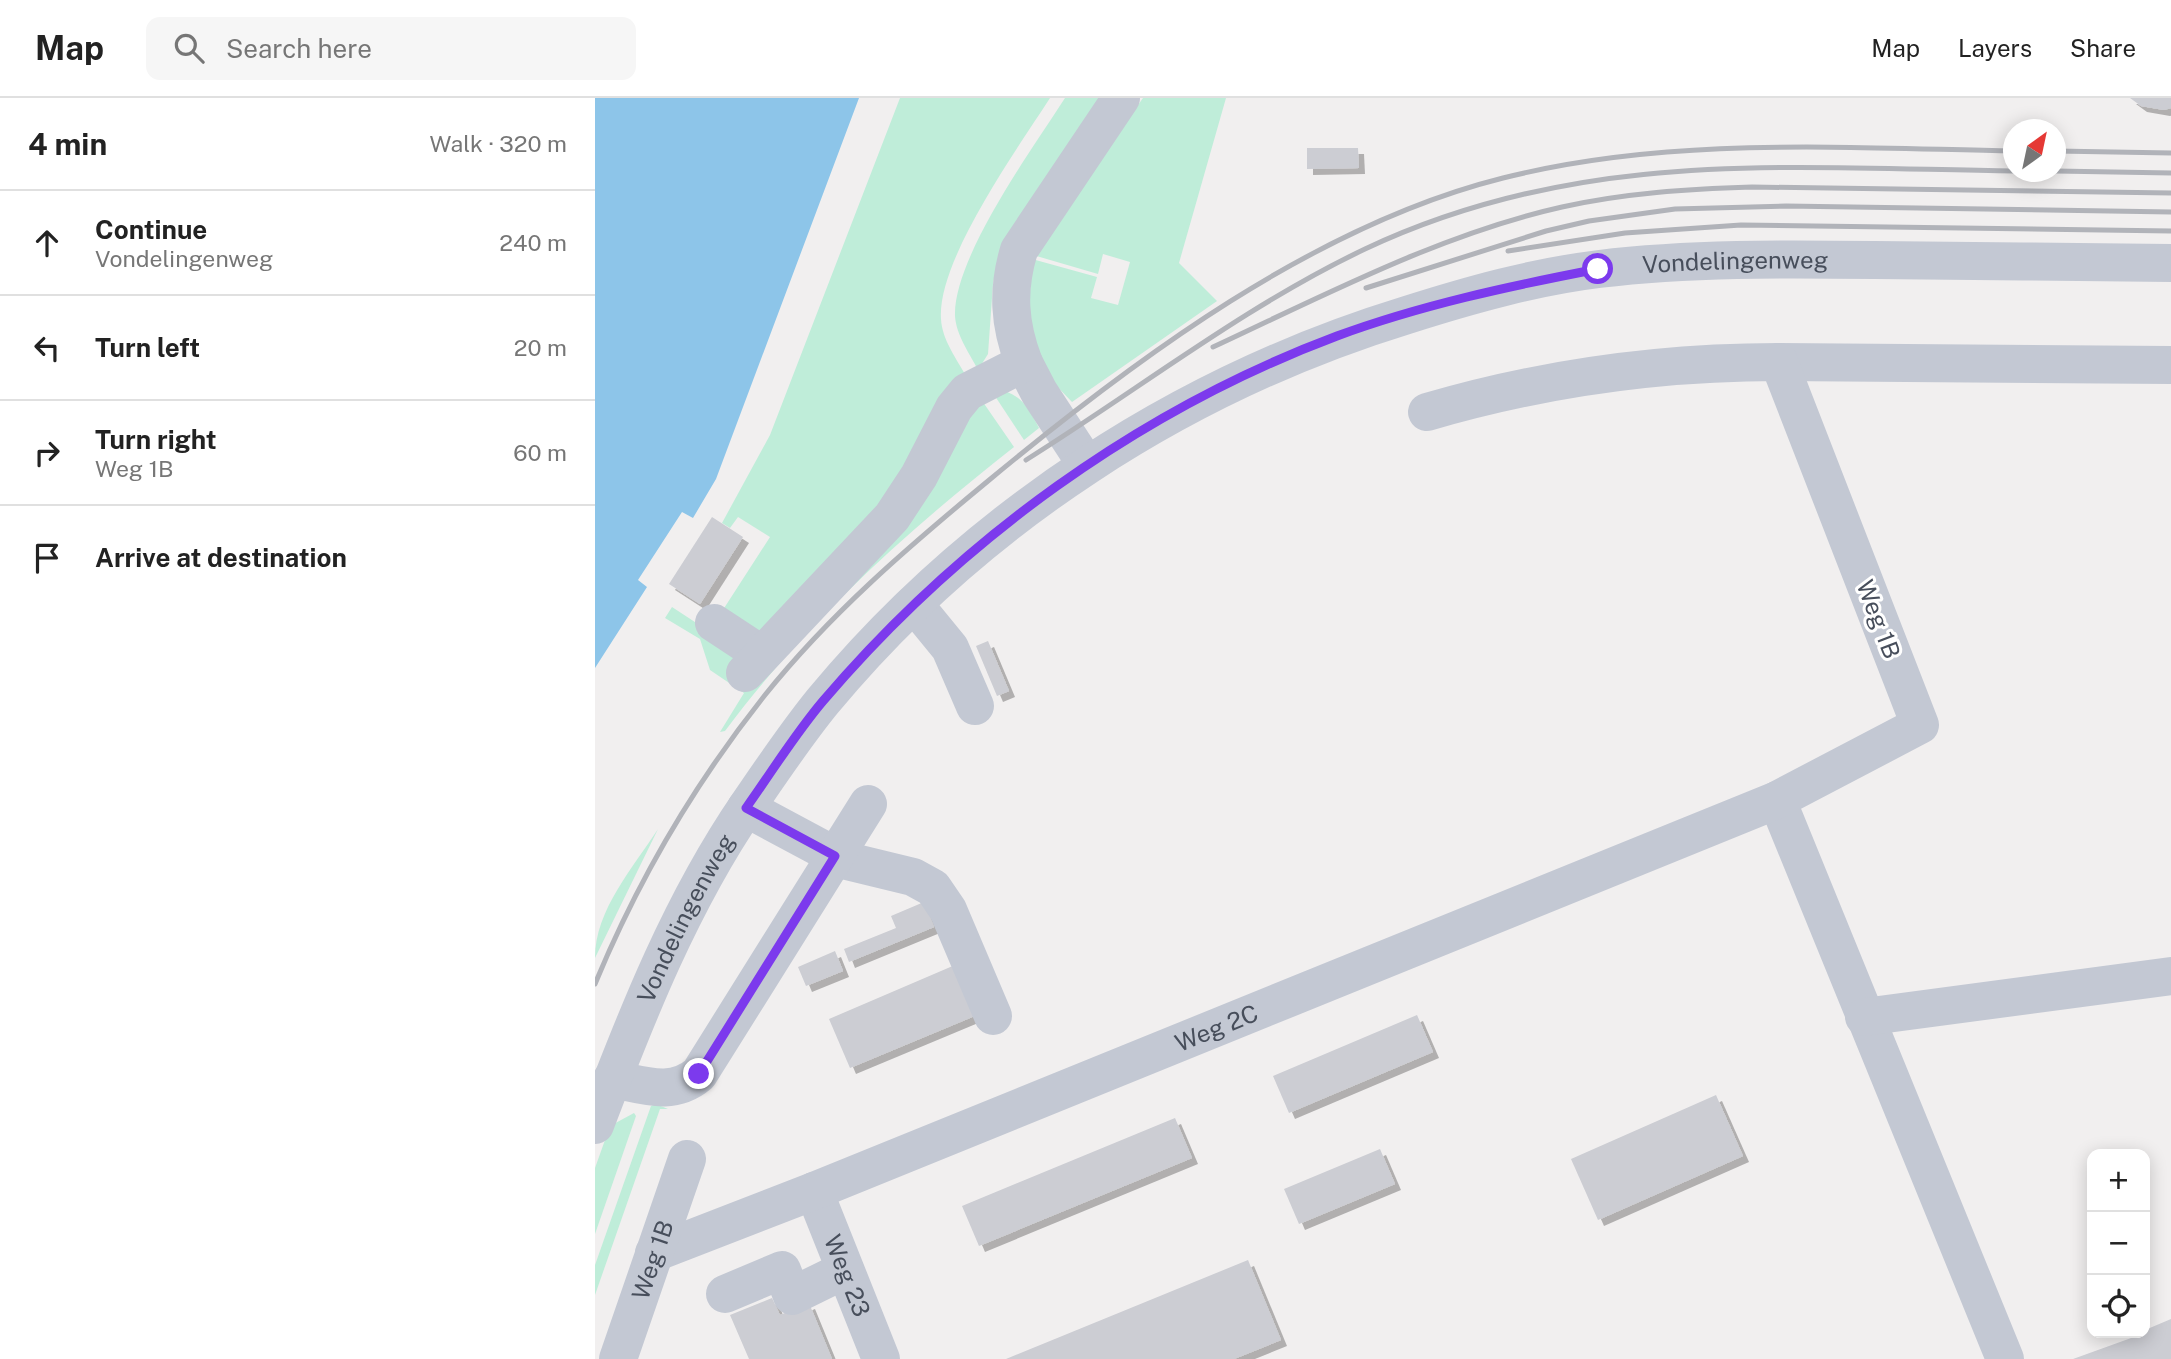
<!DOCTYPE html>
<html lang="en">
<head>
<meta charset="utf-8">
<style>
  :root { --surface:#fff; --page:#f6f6f6; --text:#222; --muted:#767676; --line:#e0e0e0 }
  body { margin:0; font-family:"Public Sans",sans-serif; background:var(--page); color:var(--text) }
  .controls { position:absolute; right:21px; bottom:21px; display:grid; overflow:hidden; border-radius:14px; box-shadow:0 4px 18px #0003 }
  .controls button { width:63px; height:63px; display:grid; place-items:center; padding:0; border:0; border-bottom:2px solid var(--line); background:var(--surface); color:var(--text); font:35px sans-serif }
  .compass { position:absolute; left:1408px; top:21px; width:63px; height:63px; border-radius:50%; background:var(--surface); box-shadow:0 4px 18px #0003; rotate:33deg }
  .stop { position:absolute; width:21px; height:21px; margin:-16px; border:5px solid #7c3aed; border-radius:50%; background:#fff }
  .stop.end { background:#7c3aed; border-color:#fff; box-shadow:0 2px 7px #0008 }
  .list { margin:0; padding:0; list-style:none }
  h2 { display:flex; justify-content:space-between; align-items:center; height:91px; margin:0; padding:0 28px; font-size:30px }
  h2 small { font-size:23px; font-weight:400; color:var(--muted) }
  .list li { display:grid; grid-template-columns:46px 1fr auto; gap:21px; align-items:center; box-sizing:border-box; height:105px; padding:0 28px; border-top:2px solid var(--line) }
  .list b { display:block; font-size:26px; white-space:nowrap }
  .list p { margin:0; font-size:23px; white-space:nowrap; color:var(--muted) }
  .list em { font-size:23px; font-style:normal; color:var(--muted) }
  .icon { flex:none; width:38px; height:38px; fill:none; stroke:currentColor; stroke-width:2; stroke-linecap:round; stroke-linejoin:round }
  .map { position:relative; flex:none; width:1576px; height:1261px; overflow:hidden }
  header { display:flex; align-items:center; gap:42px; box-sizing:border-box; height:98px; padding:0 35px; background:var(--surface); border-bottom:2px solid var(--line) }
  header strong { font-size:33px }
  nav { display:flex; gap:38px; margin-inline-start:auto; font-size:24px }
  .search { width:490px; height:63px; background:var(--page); display:flex; align-items:center; gap:18px; box-sizing:border-box; padding:0 24px; border-radius:14px; color:var(--muted); font-size:26px }
  main { display:flex }
  aside { flex:1; background:var(--surface) }
  .map>svg:first-child { display:block }
</style>
</head>
<body>
<header>
<strong>Map</strong>
<div class="search"><svg class="icon" aria-label="search" viewBox="0 0 24 24"><circle cx="10" cy="10" r="6"/><path d="M15 15l6 6"/></svg>Search here</div>
<nav><a>Map</a><a>Layers</a><a>Share</a></nav>
</header>
<main>
<aside>
<h2>4 min<small>Walk · 320 m</small></h2>
<ul class="list">
<li><svg class="icon" aria-label="ahead" viewBox="0 0 24 24"><path d="M12 20V5M6 11l6-6 6 6"/></svg><div><b>Continue</b><p>Vondelingenweg</p></div><em>240 m</em></li>
<li><svg class="icon" aria-label="left" viewBox="0 0 24 24"><path d="M17 20v-9H6M10 6l-5 5 5 5"/></svg><div><b>Turn left</b></div><em>20 m</em></li>
<li><svg class="icon" aria-label="right" viewBox="0 0 24 24"><path d="M7 20v-9h11M14 6l5 5-5 5"/></svg><div><b>Turn right</b><p>Weg 1B</p></div><em>60 m</em></li>
<li><svg class="icon" aria-label="arrive" viewBox="0 0 24 24"><path d="M6 21V4h12l-3 4 3 4H6"/></svg><div><b>Arrive at destination</b></div></li>
</ul>
</aside>
<div class="map">
<svg width="1576" height="1261" viewBox="0 0 1576 1261">
  <defs>
    <filter id="shadow"><feDropShadow dx="6" dy="6" stdDeviation="0" flood-color="#0004"/></filter>
  </defs>
  <rect width="100%" height="100%" fill="#f1efef"/>
  <!-- green -->
  <g fill="#bfedd9">
    <path d="M305,0H455C423,50 342,162 346,221C347,242 362,261 372,280L315,372L172,537L124,518L175,439L143,419L135,430L127,425L175,337Z"/>
    <path d="M470,0H506L405,151L398,186L393,256L383,272C375,256 361,237 360,218C358,160 438,50 470,0Z"/>
    <polygon points="548,0 631,0 584,165 622,203 477,304 454,280 433,227 437,161 502,179 496,200 523,207 535,164 508,156 503,176 438,157"/>
    <path d="M394,289C424,295 430,303 444,330L429,342Z"/>
    <path d="M381,294L419,349C312,433 211,524 130,633L125,634L149,595L115,572L105,541L70,520L77,509L138,549L146,563Z"/>
    <path d="M63,731L0,860C0,812 38,770 63,731Z"/>
    <polygon points="61,1006 73,1011 65,1011 0,1197 0,1167 56,1008"/>
    <polygon points="39,1015 41,1018 0,1136 0,1070 15,1028"/>
  </g>
  <!-- water -->
  <polygon fill="#8dc5e9" points="0,0 264,0 121,381 98,420 87,414 43,482 52,489 0,570"/>
  <!-- building -->
  <g fill="#cccdd3" filter="url(#shadow)">
    <polygon points="1535,0 1576,0 1576,10 1569,12 1546,8"/>
    <polygon points="712,50 763,50 764,70 712,71"/>
    <polygon points="117,419 148,439 105,506 74,486"/>
    <polygon points="393,543 414,593 402,598 381,548"/>
    <polygon points="329,804 339,829 254,864 249,851 301,830 296,818"/>
    <polygon points="240,853 248,873 211,888 203,869"/>
    <polygon points="360,867 382,917 255,970 234,921"/>
    <polygon points="822,917 838,954 694,1015 678,978"/>
    <polygon points="1121,997 1148,1058 1003,1122 976,1061"/>
    <polygon points="580,1020 597,1060 384,1148 367,1108"/>
    <polygon points="785,1051 800,1086 704,1126 689,1091"/>
    <polygon points="653,1162 686,1242 639,1261 411,1261"/>
    <polygon points="177,1200 185,1217 214,1205 237,1261 154,1261 135,1217"/>
    <polygon points="1576,1221 1576,1261 1478,1261 1550,1235 1550,1232"/>
  </g>
  <g fill="none" stroke-linecap="round" stroke-linejoin="round">
    <!-- minor -->
    <g stroke="#c3c8d3" stroke-width="38">
      <polyline points="1184,264 1576,267"/>
      <polyline points="429,265 444,294 491,366"/>
      <polyline points="319,506 355,550 380,608"/>
      <polyline points="119,525 166,556"/>
      <path d="M150,575L297,419L324,378L359,310L372,294L429,265C414,226 412,192 424,152L526,0"/>
      <polyline points="1182,702 1410,1261"/>
      <polyline points="151,710 248,762 318,779 338,790 353,812 398,918"/>
      <polyline points="1269,919 1576,878"/>
      <path d="M17,981C49,987 77,999 104,976L273,706"/>
      <path id="s1" d="M0,1027C42,916 86,805 153,707C177,672 201,636 228,603C380,420 587,286 812,217C875,197 939,179 1004,171C1095,160 1188,161 1280,162C1379,163 1477,164 1576,165"/>
      <path id="s2" d="M219,1093L286,1261"/>
      <path id="s3" d="M59,1155L219,1093L1182,702L1325,627L1184,264C1064,264 948,280 832,314"/>
      <polyline points="130,1196 187,1172 197,1198 250,1172"/>
      <path id="s4" d="M23,1261L92,1061"/>
    </g>
    <!-- rail -->
    <g stroke="#b1b3b9" stroke-width="5">
      <polyline points="1461,53 1576,55"/>
      <polyline points="1461,73 1576,75"/>
      <polyline points="913,153 1030,135 1146,127 1576,133"/>
      <polyline points="771,190 951,133 994,123 1080,111 1191,108 1576,114"/>
      <path d="M618,249C730,197 846,136 967,109C1030,95 1093,91 1157,89L1576,95"/>
      <path d="M431,362C543,292 650,208 770,151C984,50 1190,70 1419,73"/>
      <path d="M0,886C43,782 100,685 170,597C235,516 313,449 393,383C540,261 720,127 908,80C1075,38 1247,50 1419,53"/>
    </g>
  </g>
  <g fill="none" stroke-linecap="round" stroke-linejoin="round">
    <!-- route -->
    <path stroke="#7c3aed" stroke-width="9" d="M104,976L240,758L151,710C176,675 200,636 228,603C365,442 544,312 742,238C826,207 915,188 1003,171"/>
  </g>
  <g text-anchor="middle" dominant-baseline="central" stroke-width="6" stroke-linejoin="round" paint-order="stroke">
    <!-- street labels -->
    <g font-size="24" fill="#474e5b" stroke="#fff">
      <text stroke="none"><textPath href="#s1" startOffset="1528">Vondelingenweg</textPath></text>
      <text transform="translate(1284 521) rotate(69)">Weg 1B</text>
      <text stroke="none"><textPath href="#s1" startOffset="226">Vondelingenweg</textPath></text>
      <text stroke="none"><textPath href="#s3" startOffset="606">Weg 2C</textPath></text>
      <text stroke="none"><textPath href="#s4" startOffset="105">Weg 1B</textPath></text>
      <text stroke="none"><textPath href="#s2" startOffset="91">Weg 23</textPath></text>
    </g>
  </g>
</svg>
<div class="controls">
<button>+</button>
<button>−</button>
<button><svg class="icon" aria-label="locate" viewBox="0 0 24 24"><circle cx="12" cy="12" r="6"/><path d="M12 2v4M12 18v4M2 12h4M18 12h4"/></svg></button>
</div>
<svg class="compass" viewBox="-18 -18 36 36"><path d="M0-13l5 13h-10z" fill="#e53935"/><path d="M0 13l5-13h-10z" fill="#767676"/></svg>
<div class="stop" style="left:1003px;top:171px"></div>
<div class="stop end" style="left:104px;top:976px"></div>
</div>
</main>
</body>
</html>
